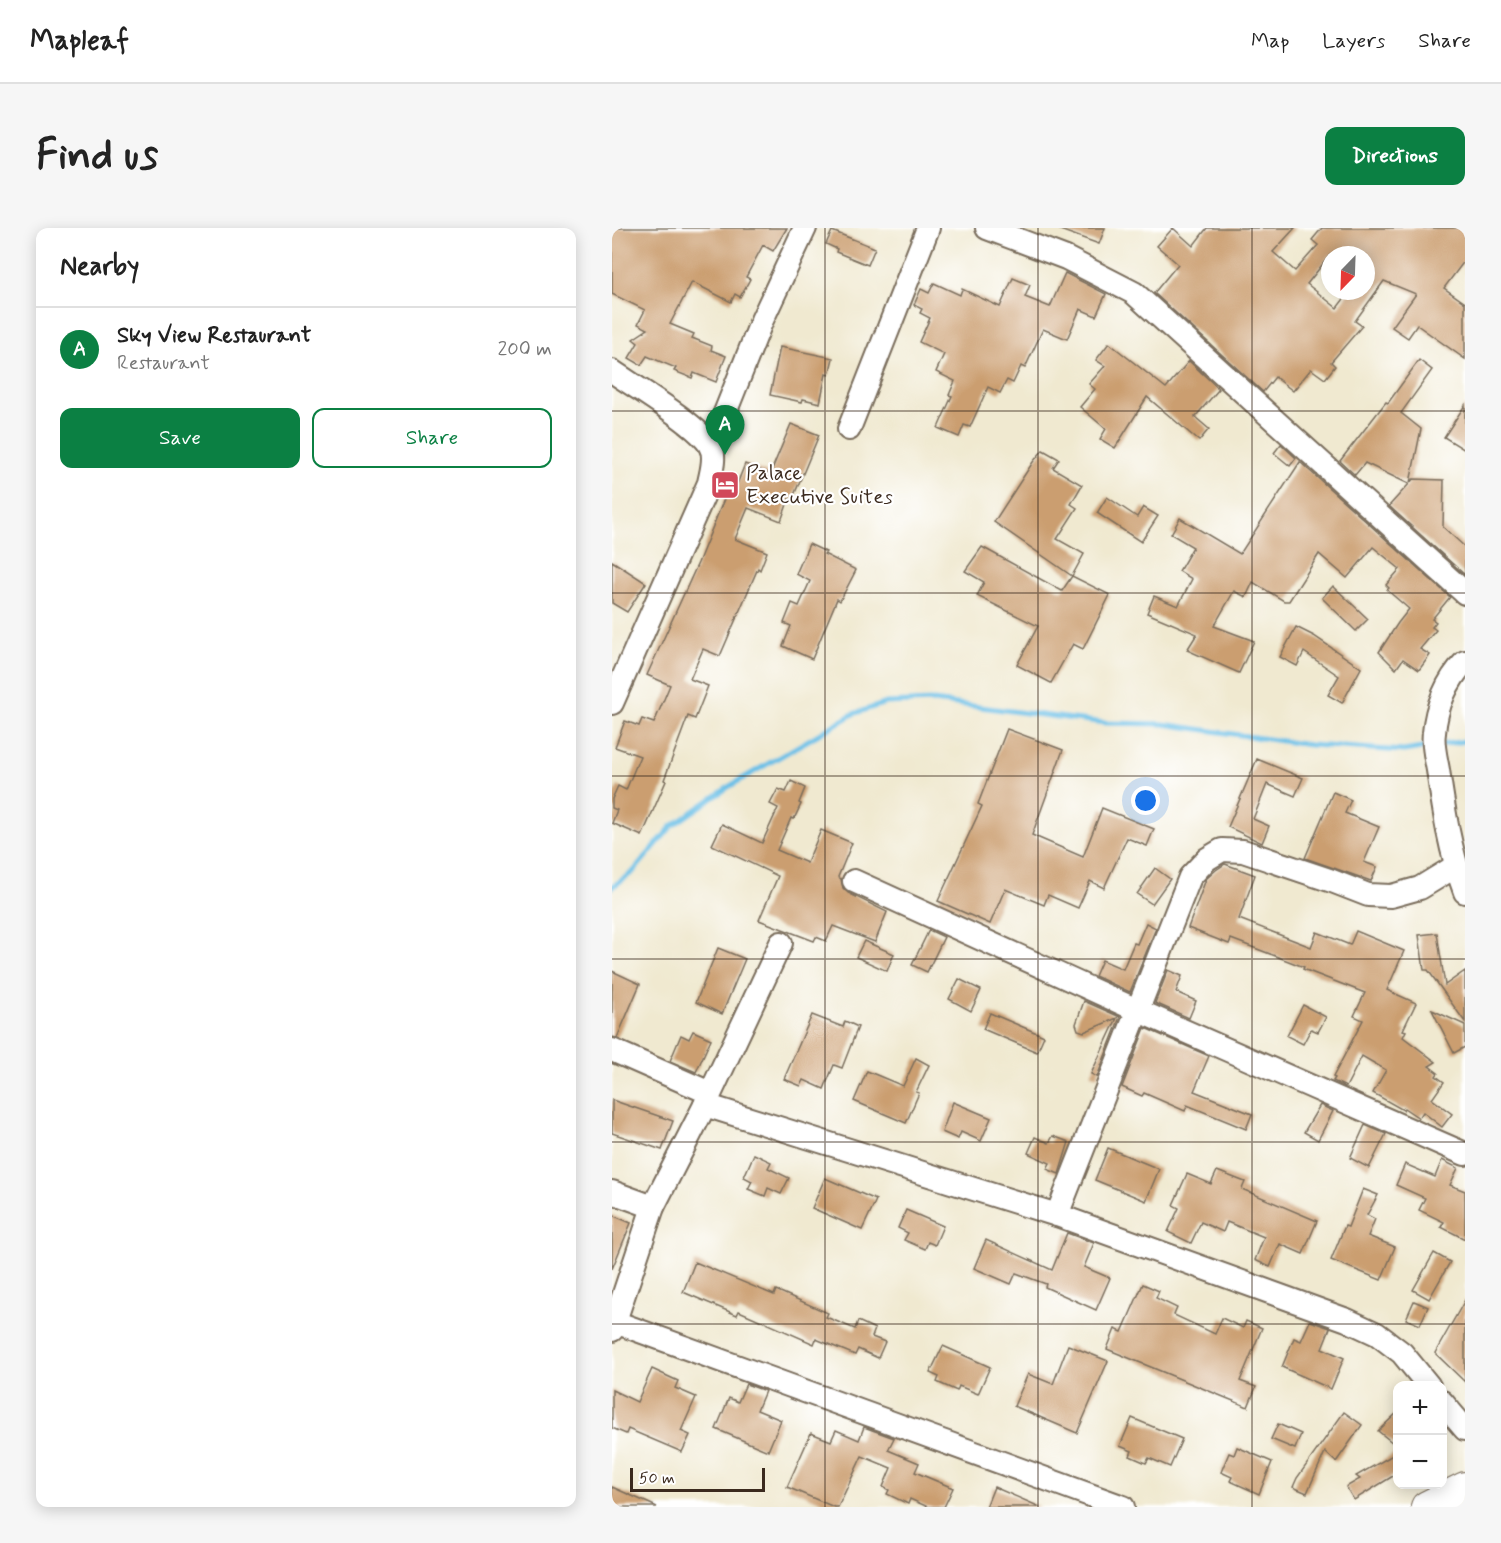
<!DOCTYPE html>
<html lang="en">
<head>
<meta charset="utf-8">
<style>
  :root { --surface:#fff; --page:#f6f6f6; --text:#222; --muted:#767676; --line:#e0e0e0; --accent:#0b8043 }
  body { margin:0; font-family:Mynerve,sans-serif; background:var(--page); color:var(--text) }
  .controls { position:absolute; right:18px; bottom:18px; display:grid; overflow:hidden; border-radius:12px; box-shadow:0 3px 15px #0003 }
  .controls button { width:54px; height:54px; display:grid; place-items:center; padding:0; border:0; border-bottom:2px solid var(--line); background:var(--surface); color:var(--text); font:30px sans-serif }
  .compass { position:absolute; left:709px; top:18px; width:54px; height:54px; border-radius:50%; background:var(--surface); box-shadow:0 3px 15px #0003; rotate:203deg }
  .scale { position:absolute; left:18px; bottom:15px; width:135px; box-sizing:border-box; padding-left:6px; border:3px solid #3b2a1e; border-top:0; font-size:16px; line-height:21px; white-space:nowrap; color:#3b2a1e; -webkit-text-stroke:4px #fff; paint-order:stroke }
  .you { position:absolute; left:534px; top:573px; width:21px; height:21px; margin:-15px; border:4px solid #fff; border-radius:50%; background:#1a73e8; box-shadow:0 0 0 9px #1a73e833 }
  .badge { display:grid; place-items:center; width:39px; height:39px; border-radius:50%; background:var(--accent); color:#fff; font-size:20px; font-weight:700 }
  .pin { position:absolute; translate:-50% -50px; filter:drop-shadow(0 2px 3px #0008) }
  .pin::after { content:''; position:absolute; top:32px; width:21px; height:18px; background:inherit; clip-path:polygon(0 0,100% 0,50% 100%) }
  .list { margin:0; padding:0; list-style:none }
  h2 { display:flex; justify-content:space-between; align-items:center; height:78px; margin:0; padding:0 24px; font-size:26px }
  h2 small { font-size:20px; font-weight:400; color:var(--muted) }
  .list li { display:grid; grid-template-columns:39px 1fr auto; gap:18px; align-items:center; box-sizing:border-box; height:84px; padding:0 24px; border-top:2px solid var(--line) }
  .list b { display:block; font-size:22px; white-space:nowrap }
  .list p { margin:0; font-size:20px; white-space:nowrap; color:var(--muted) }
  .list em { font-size:20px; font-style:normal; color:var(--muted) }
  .actions { display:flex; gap:12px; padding:18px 24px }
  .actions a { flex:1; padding:14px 0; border:2px solid var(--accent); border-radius:12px; text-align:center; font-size:21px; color:var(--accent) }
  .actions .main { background:var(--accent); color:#fff }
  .map { position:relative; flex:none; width:853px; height:1279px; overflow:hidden; border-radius:12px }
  header { display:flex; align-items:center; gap:36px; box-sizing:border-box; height:84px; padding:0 30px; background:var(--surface); border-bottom:2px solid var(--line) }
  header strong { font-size:28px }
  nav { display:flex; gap:33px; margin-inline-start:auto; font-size:21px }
  .intro { display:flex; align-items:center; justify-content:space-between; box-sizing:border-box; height:144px; padding:0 36px }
  h1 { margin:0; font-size:42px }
  .button { padding:15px 27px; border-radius:12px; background:var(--accent); color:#fff; font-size:21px; font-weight:700 }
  main { display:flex; gap:36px; padding:0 36px }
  aside { flex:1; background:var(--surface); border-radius:12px; box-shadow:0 3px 15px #0003 }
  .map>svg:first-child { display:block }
</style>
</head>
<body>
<header>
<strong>Mapleaf</strong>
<nav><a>Map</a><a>Layers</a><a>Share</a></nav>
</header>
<div class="intro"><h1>Find us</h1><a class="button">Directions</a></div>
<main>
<aside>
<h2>Nearby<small></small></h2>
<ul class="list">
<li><span class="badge">A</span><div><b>Sky View Restaurant</b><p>Restaurant</p></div><em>200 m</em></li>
</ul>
<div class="actions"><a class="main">Save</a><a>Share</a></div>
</aside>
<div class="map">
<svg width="853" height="1279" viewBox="0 0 853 1279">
  <rect width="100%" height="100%" fill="#fff"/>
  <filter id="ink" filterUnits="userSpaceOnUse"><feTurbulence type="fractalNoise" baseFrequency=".0167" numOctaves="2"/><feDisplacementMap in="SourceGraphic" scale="12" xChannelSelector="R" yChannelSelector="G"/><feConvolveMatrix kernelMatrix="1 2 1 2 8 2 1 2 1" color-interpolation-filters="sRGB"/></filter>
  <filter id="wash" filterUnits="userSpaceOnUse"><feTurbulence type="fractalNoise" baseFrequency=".008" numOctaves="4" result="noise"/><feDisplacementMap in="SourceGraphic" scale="24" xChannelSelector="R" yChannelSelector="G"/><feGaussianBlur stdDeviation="1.35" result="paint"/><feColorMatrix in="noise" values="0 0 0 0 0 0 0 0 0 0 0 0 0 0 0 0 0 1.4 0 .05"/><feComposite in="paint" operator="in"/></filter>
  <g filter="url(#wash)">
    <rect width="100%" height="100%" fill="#f0e9d0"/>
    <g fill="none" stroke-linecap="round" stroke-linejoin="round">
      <!-- stream -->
      <g stroke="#6ac0e7" stroke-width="5">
        <polyline points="828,517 853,513"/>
        <polyline points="0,659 21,644 60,598 118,558 241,486 274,475 321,473 493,495 551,496 698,517 792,523 816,519"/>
      </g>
    </g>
    <g id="blocks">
      <!-- building -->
      <g fill="#cb9e70" fill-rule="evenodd">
        <polygon points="0,0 175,0 161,23 151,17 134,49 138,51 128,69 123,66 119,74 80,54 58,96 82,106 80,110 100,118 99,122 114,128 104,154 82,145 80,150 62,143 64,140 35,128 29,137 17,130 26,115 21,111 36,101 26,96 33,82 0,66"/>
        <polygon points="448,0 493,0 487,16 448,2"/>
        <path d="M561,0L581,18L595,0H683L661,24L683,43L706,17L700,12L710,0H853V32L832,60L853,75V131L805,97L796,110L780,99L804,66L772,53L743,93L750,98L719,134L723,138L713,151L699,141L681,163L663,149L651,164L542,65L566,36L545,18ZM718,27H754V63H738L725,80L695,56Z"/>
        <polygon points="220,3 263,20 256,37 224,24 225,21 214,16"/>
        <polygon points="453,45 494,66 484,88 468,81 455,111 431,101 413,140 409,138 401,155 395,152 388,165 376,159 358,199 352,197 347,209 326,200 340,168 337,167 343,153 324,144 332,126 307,114 318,90 308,85 310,81 302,77 309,61 317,65 322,55 348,67 350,61 388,79 401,50 418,57 413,69 438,79"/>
        <polygon points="497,115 554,160 577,133 607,161 583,189 597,201 587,213 535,169 503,220 488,211 494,201 468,179 483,161 477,156 493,138 484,132"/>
        <polygon points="168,119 221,130 217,147 214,146 208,175 191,171 190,174 158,167"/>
        <polygon points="807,132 820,142 789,185 809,201 798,255 801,251 832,252 831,299 853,319 853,347 777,278 797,256 753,235 743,247 728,233 774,174 776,175"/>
        <polygon points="853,177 853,222 832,209"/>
        <polygon points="179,196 207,207 180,272 177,271 169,293 136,280 123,311 155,324 148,342 146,340 108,428 91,421 78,451 96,458 83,491 76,488 52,552 54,553 30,608 0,595 5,582 0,580 0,571 6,558 14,562 28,528 3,519 13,493 27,498 30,491 42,495 58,457 35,447 86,335 119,254 125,256 133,236 158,246"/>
        <polygon points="669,216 684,230 678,238 662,225"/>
        <polygon points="431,222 447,231 441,240 470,257 459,276 465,280 445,311 472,326 460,348 382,294 421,234"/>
        <polygon points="688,234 838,369 820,391 824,394 820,399 824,402 808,421 818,427 807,442 791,431 784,441 767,424 786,395 797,381 775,362 777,360 774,357 788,341 761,319 735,350 707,326 677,373 672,373 641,354 634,369 622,363 602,398 642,413 627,445 575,422 585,406 535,385 542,368 566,378 580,351 567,343 581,319 559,306 568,290 628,326"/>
        <polygon points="495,269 525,289 531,279 546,288 529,314 485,285"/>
        <polygon points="197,316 214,324 212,326 244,342 228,373 225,371 200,431 171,418 179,398 172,395 180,375 187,378 198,353 184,346"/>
        <polygon points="370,319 450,363 460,348 498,367 471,421 461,416 439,455 405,437 426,398 365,368 372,354 353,343"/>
        <polygon points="0,333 34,355 15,384 0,375"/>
        <polygon points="721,358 756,391 744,403 710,370"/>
        <polygon points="684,399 702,408 749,440 730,475 716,467 727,448 692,424 685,438 668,429"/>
        <polygon points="395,501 451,522 420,607 471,629 490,580 542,601 535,618 515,610 492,660 478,653 466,680 436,667 432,677 393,661 378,696 326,673 370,578 366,576"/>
        <polygon points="645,531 691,550 683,568 655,556 641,591 657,598 650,615 616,599"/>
        <polygon points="179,553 193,560 187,575 189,576 182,591 179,590 165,622 195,635 209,602 240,615 226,649 229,651 231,660 236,665 275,684 263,714 221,698 214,713 204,709 202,713 147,692 166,648 100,617 110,596 150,615 166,580 158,576 166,561 174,564"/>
        <polygon points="721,564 739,572 733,585 767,599 752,634 765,639 759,653 693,630"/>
        <polygon points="613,636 643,647 627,691 699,719 705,704 738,717 744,703 792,723 775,762 804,775 791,802 794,803 791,809 824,834 817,838 826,845 824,848 832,854 820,871 840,886 830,899 811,884 807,890 792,880 791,882 761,865 774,842 750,828 734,859 721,853 723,850 721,849 751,792 742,788 753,765 691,741 692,739 619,711 617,716 576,700 594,651 604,642"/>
        <polygon points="543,640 558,651 540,676 525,666"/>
        <polygon points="534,695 544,700 518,764 483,748 490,732 511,741 522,715 525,716"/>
        <polygon points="317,702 332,709 315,744 300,737"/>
        <polygon points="825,705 833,757 853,743 853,794 816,742 812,742 807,707"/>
        <polygon points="252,713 282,726 275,743 244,729"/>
        <polygon points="106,720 133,731 110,786 84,774"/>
        <polygon points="556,742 570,748 564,764 584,773 577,790 543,775"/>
        <polygon points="0,743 28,756 5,810 0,809"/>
        <polygon points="347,751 369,762 359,783 337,771"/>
        <polygon points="472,773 508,789 485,849 479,846 505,790 472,804 466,802 464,796"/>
        <polygon points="691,777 714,789 706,804 699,801 691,816 675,808"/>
        <polygon points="820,782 853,797 853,819 842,825"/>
        <polygon points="378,785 432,808 425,824 371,801"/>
        <polygon points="200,787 231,799 233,793 246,799 230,840 222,837 212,861 192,852 189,858 172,851"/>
        <polygon points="533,800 597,828 582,863 640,886 634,901 575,877 573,883 532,865 530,868 510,859"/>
        <polygon points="81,803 99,811 84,844 58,833 69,807 77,811"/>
        <polygon points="304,830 317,837 304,864 307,865 294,895 242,873 255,843 291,858"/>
        <polygon points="0,872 61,893 50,922 0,905"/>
        <polygon points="341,874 379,890 369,913 349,904 346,911 330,904"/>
        <polygon points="708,877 721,883 706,912 692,904"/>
        <polygon points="753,897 774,906 757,940 738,930"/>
        <polygon points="441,908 457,914 447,946 435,941 438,935 416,925 423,909 437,915"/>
        <polygon points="496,920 547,941 534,973 483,952"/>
        <polygon points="142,926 159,934 156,940 177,950 169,966 156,960 153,968 136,961 140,953 132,949"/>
        <polygon points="830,932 846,940 838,957 853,963 853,1011 829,999 832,994 807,982 813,970 784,957 793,936 823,949"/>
        <polygon points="605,943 633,954 630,961 705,993 691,1026 668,1016 658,1039 643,1032 652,1009 615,994 611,1004 589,994 579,1015 556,1004 567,980 561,977 575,946 599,956"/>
        <polygon points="213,950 264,972 250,1002 200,980"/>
        <polygon points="751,961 766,967 755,987 763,991 756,1008 783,1019 769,1052 719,1032 733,998 736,999"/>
        <polygon points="294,982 331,998 323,1017 316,1014 313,1021 292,1012 296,1005 286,1000"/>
        <polygon points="0,987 19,995 0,1041"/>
        <polygon points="455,1005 482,1015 472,1039 498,1050 484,1082 433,1059 434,1056 404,1045 399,1056 362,1040 374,1012 440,1042"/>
        <polygon points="822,1025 838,1034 817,1071 801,1062"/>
        <polygon points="83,1034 162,1067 164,1062 216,1085 214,1089 243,1101 246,1093 263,1101 260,1109 273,1114 266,1130 246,1121 243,1127 204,1111 202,1116 127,1083 125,1087 71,1064"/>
        <polygon points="531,1056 547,1063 544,1070 565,1080 562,1087 603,1106 610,1090 631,1100 634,1093 650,1100 628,1153 644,1159 636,1179 495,1121 503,1101 510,1104"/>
        <polygon points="853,1072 853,1154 823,1125"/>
        <polygon points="802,1073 816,1079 808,1097 794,1091"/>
        <polygon points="698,1093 718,1100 710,1120 732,1130 719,1161 670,1139 682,1110 689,1113"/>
        <polygon points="456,1117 496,1133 465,1205 402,1178 416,1146 441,1156"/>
        <polygon points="331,1118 378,1139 366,1166 347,1158 345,1163 325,1154 327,1149 318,1145"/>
        <polygon points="40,1141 66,1153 63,1160 84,1169 69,1203 78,1207 70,1224 16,1201 14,1206 0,1200 0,1162 25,1174"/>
        <polygon points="134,1156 153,1163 145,1182 169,1192 156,1223 104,1201 117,1170 126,1174"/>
        <polygon points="732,1184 750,1197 724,1234 713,1224 695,1265 681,1259 685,1250"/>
        <polygon points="786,1184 786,1219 766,1203"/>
        <polygon points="520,1190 570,1211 558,1239 537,1230 534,1235 518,1228 520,1223 508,1218"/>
        <polygon points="666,1196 689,1206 683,1221 659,1211"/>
        <polygon points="252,1199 282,1210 276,1222 307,1235 303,1244 341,1260 332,1279 316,1279 298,1271 296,1276 275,1266 277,1262 271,1259 279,1240 250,1228 226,1279 222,1279 175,1259 199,1205 219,1213 224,1202 247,1212"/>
        <polygon points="625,1219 660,1234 647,1266 618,1253 620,1249 609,1244 617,1225 622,1227"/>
        <polygon points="786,1224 786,1245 742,1272 734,1259 748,1251 744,1248"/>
        <polygon points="0,1259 45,1279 0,1279"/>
        <polygon points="382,1259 428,1279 374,1279"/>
      </g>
    </g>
  </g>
  <g filter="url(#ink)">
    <use href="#blocks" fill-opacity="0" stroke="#7a6d5c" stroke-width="1.5"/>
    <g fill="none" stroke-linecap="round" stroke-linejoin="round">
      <!-- street casing -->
      <g stroke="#7a6d5c" stroke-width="26">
        <g id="street">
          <polyline points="375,0 454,30 522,65 853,365"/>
          <path d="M0,143C23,159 87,197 99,219C104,230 99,244 97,255L0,475"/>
          <polyline points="237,201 316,0"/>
          <polyline points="99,220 150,92 193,0"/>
          <path d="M853,434C835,452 824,479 822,505C820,516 824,530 826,542C832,583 838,624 853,664"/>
          <polyline points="242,653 527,783 853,926"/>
          <polyline points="0,822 98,865"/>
          <polyline points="93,877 445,987 735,1092 765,1106 790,1125 817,1158"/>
          <polyline points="0,964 41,979"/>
          <polyline points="445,987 578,649 595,631 610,622 631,623 720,653 756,667 779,668 808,660 844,638"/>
          <polyline points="3,1094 511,1279"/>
          <polyline points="0,1102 41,979 93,877 169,715"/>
          <polyline points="830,1174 853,1201"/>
        </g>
      </g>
      <!-- secondary casing -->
      <g stroke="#7a6d5c" stroke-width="34">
        <polyline id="secondary" points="815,1279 853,1260"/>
      </g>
      <!-- street -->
      <use href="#street" stroke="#fff" stroke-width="22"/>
      <!-- secondary -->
      <use href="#secondary" stroke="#fff" stroke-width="32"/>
    </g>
  </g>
  <!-- grid -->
  <path fill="none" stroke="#3b2a1e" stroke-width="1.5" stroke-opacity="0.55" d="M213,0V1279M426,0V1279M640,0V1279M0,183H853M0,365H853M0,548H853M0,731H853M0,914H853M0,1096H853"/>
  <!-- icons -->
  <defs>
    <g id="hotel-square" transform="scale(1.5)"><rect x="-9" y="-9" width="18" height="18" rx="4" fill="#d1495b" stroke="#fff"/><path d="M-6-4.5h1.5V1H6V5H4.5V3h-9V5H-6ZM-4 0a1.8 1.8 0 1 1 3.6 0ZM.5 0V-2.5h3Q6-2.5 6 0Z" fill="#fff"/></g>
  </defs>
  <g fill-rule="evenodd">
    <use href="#hotel-square" x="113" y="257"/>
  </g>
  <g text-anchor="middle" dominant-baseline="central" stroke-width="4.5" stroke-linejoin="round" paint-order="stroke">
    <!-- poi labels -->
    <g font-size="21" fill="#3b2a1e" stroke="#fff" text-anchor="start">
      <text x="134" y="245">Palace<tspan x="134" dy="24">Executive Suites</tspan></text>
    </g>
  </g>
</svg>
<div class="controls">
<button>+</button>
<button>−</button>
</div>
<svg class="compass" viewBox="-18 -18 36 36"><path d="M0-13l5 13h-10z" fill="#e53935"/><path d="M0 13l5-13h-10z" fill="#767676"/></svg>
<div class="scale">50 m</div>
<div class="you"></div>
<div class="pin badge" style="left:113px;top:227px">A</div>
</div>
</main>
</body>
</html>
